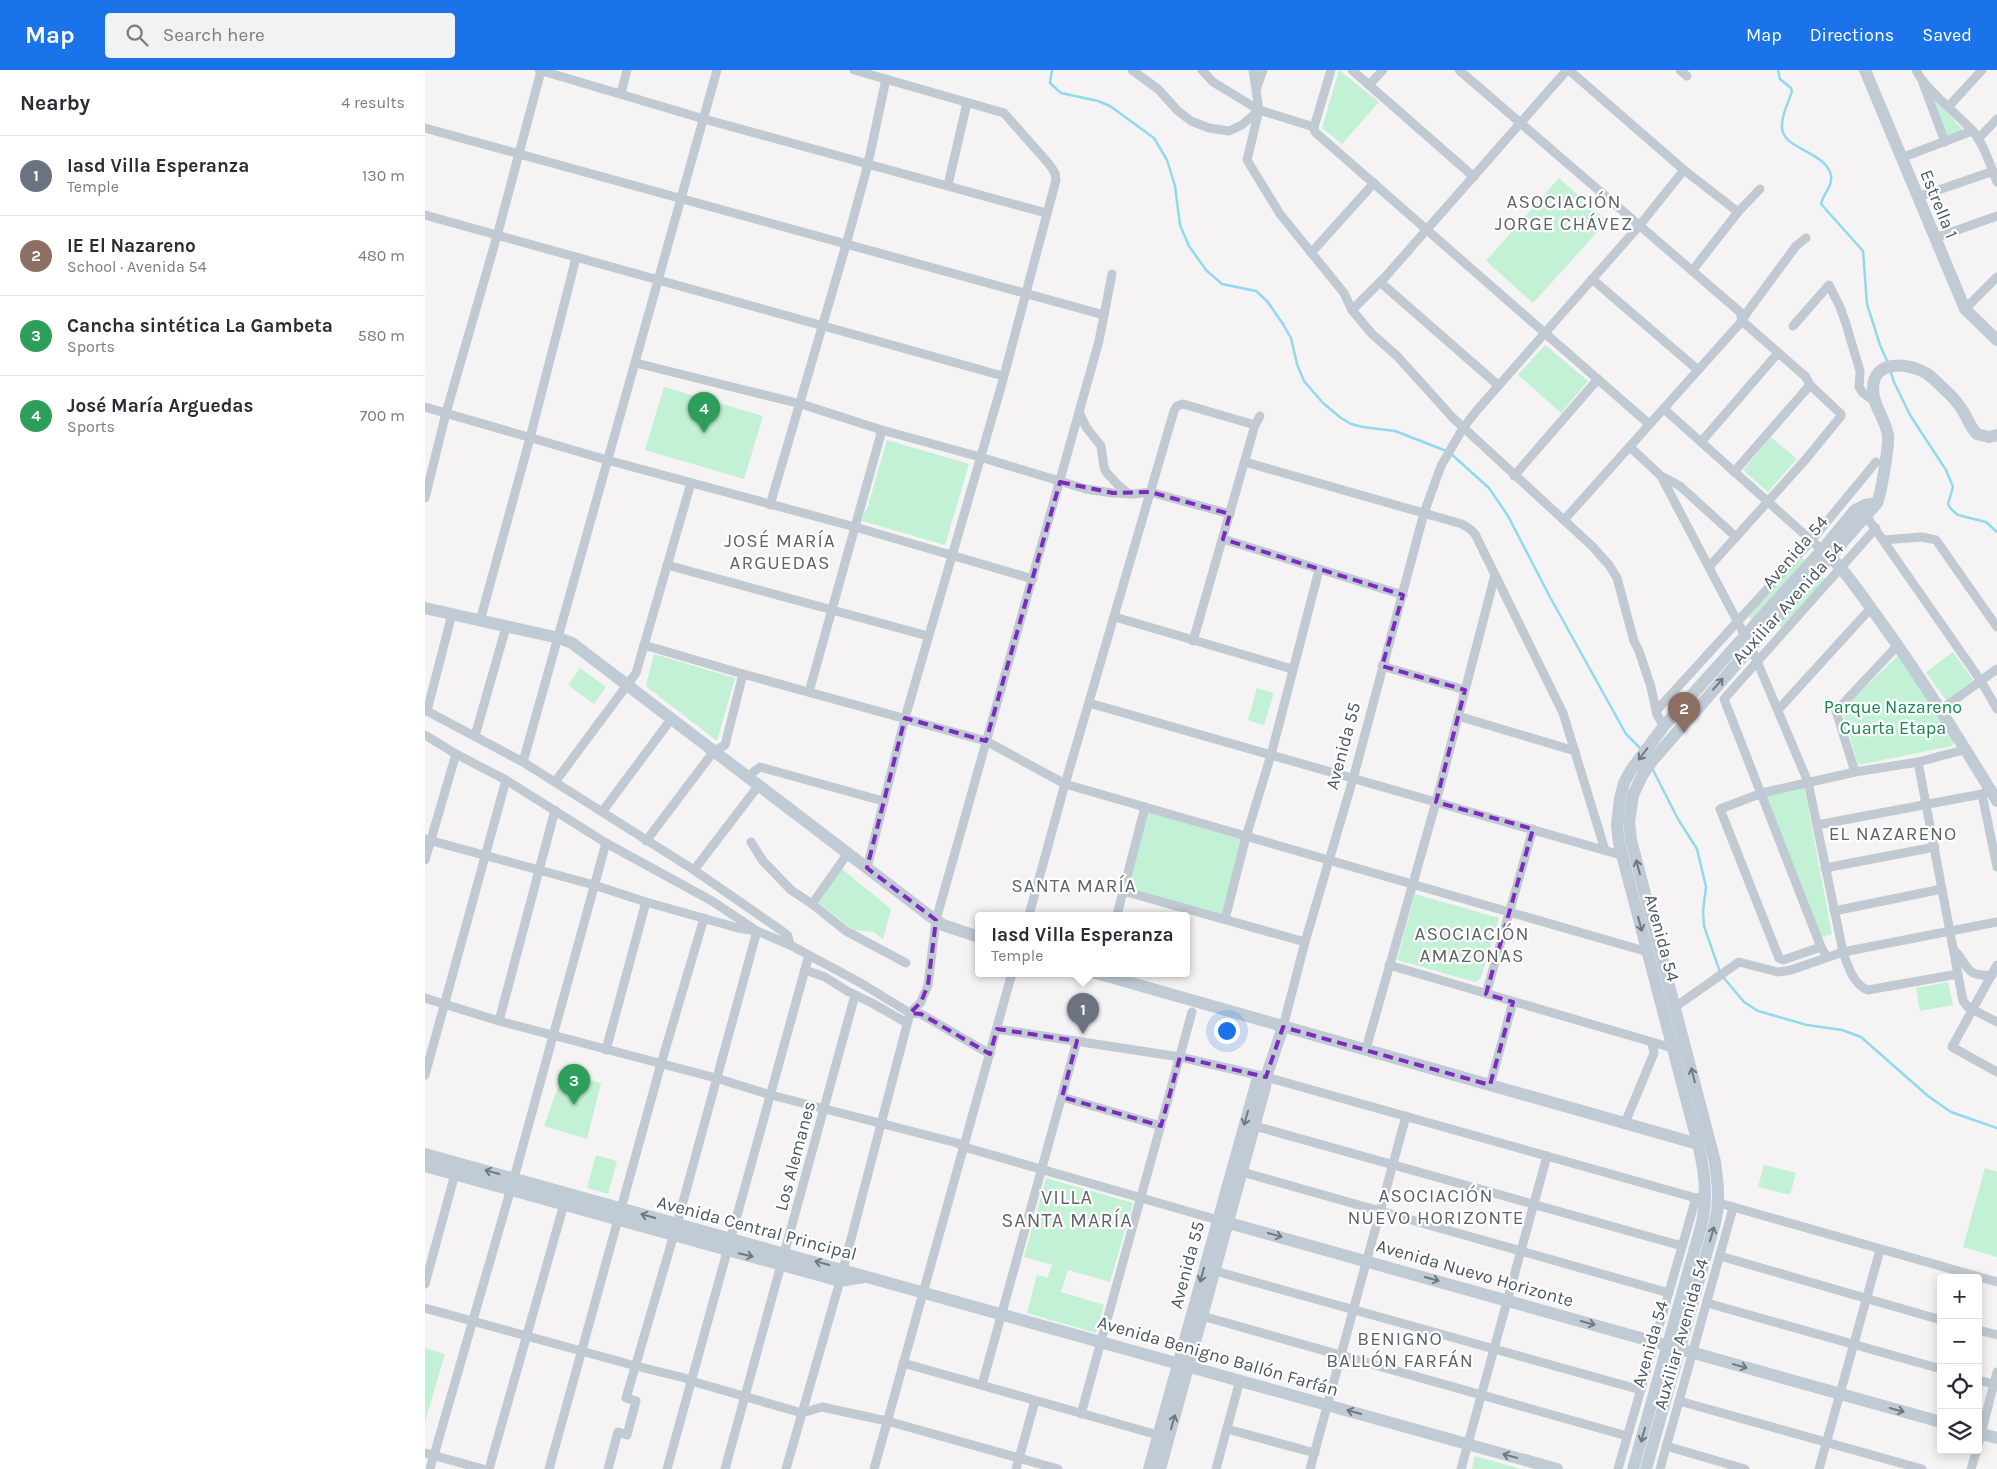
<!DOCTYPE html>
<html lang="en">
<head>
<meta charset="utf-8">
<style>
  :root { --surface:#fff; --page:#f2f2f3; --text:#2b2b33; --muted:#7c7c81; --line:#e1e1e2; --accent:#1a73e8 }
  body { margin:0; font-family:Karla,sans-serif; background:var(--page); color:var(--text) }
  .controls { position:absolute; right:15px; bottom:15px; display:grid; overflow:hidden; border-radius:5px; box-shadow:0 2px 12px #0003 }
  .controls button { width:45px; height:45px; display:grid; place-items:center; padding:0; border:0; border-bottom:1px solid var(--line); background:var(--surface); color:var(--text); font:25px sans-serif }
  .you { position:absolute; left:801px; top:960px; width:18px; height:18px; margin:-12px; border:4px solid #fff; border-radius:50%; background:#1a73e8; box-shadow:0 0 0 8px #1a73e833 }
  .badge { display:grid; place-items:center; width:32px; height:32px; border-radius:50%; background:var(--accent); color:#fff; font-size:16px; font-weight:700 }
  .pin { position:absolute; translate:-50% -41px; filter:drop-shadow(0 1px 2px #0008) }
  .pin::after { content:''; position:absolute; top:26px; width:18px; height:15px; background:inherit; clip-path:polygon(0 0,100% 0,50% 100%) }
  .popup { position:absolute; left:550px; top:842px; width:215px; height:65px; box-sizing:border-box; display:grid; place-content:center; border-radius:5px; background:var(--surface); filter:drop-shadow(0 1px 4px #0005); font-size:16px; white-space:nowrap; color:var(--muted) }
  .popup b { font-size:19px; color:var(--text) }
  .popup::after { content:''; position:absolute; left:50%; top:100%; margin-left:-10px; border:10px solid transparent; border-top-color:var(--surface) }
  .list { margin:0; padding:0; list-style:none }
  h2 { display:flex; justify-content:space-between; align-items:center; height:65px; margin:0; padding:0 20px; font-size:21px }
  h2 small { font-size:16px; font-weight:400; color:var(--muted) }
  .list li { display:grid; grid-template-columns:32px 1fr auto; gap:15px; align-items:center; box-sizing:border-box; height:80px; padding:0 20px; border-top:1px solid var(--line) }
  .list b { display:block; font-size:19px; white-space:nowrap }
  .list p { margin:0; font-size:16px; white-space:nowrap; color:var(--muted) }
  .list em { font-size:16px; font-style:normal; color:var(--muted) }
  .icon { flex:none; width:28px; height:28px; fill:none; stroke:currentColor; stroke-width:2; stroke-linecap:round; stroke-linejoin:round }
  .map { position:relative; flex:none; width:1572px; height:1399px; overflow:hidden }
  header { display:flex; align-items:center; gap:30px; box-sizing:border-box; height:70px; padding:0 25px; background:var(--accent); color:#fff }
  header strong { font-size:24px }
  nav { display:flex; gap:28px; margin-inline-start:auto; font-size:18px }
  .search { width:350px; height:45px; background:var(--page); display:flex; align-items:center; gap:12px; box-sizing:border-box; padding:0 18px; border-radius:5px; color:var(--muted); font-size:19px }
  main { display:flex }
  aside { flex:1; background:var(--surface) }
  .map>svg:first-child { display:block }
</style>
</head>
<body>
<header>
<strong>Map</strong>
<div class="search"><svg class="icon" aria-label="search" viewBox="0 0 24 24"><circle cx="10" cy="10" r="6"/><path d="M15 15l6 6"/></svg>Search here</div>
<nav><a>Map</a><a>Directions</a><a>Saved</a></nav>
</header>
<main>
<aside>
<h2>Nearby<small>4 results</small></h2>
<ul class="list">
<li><span class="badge" style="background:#6b7280">1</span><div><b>Iasd Villa Esperanza</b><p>Temple</p></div><em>130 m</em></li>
<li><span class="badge" style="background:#8d6e63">2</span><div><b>IE El Nazareno</b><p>School · Avenida 54</p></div><em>480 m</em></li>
<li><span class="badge" style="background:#2e9e5b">3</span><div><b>Cancha sintética La Gambeta</b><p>Sports</p></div><em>580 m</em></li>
<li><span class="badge" style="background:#2e9e5b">4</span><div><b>José María Arguedas</b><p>Sports</p></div><em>700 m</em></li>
</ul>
</aside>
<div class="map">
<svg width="1572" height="1399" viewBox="0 0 1572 1399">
  <rect width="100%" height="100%" fill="#f5f3f3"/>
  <!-- green -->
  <g fill="#c3f1d5">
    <polygon points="914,0 954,32 917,74 897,58"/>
    <polygon points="1504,23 1538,60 1522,67"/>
    <polygon points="1134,108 1182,151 1108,233 1061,191"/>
    <polygon points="1120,275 1163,311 1136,343 1093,305"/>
    <polygon points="239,317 338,346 319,409 220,380"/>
    <polygon points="1346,367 1372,389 1343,422 1318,400"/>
    <polygon points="462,370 544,394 520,475 437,451 440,441 442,439"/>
    <polygon points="1376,487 1381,491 1328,551 1323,546"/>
    <polygon points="1395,505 1401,510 1357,558 1352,553"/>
    <polygon points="1528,582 1548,610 1521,630 1501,602"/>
    <polygon points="229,584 310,608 292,671 221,616"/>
    <polygon points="1475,584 1531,670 1527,676 1433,695 1417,639"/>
    <polygon points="155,598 181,617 169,634 143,615"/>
    <polygon points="832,618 849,623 839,655 823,650"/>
    <polygon points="1379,717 1407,864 1395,868 1342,727 1344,724"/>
    <polygon points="722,742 817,770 796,846 702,819"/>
    <polygon points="417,799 466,839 458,869 449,862 429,860 393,833"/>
    <polygon points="990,824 1074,848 1056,908 1050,912 972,890"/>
    <polygon points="1523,912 1528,935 1495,941 1491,918"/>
    <polygon points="138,1003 176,1013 162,1069 119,1056"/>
    <polygon points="171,1085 192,1091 183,1124 162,1118"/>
    <polygon points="1339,1095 1371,1103 1365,1125 1333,1117"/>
    <polygon points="1560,1098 1572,1102 1572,1187 1538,1177"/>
    <polygon points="621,1108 708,1133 685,1212 643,1200 636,1222 679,1235 671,1263 602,1243 612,1205 622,1208 627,1195 599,1187"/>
    <polygon points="0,1278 20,1284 0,1352"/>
    <polygon points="1050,1386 1096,1399 1047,1399"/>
  </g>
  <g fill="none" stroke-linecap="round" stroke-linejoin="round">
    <!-- stream -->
    <g stroke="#90daee" stroke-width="2.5">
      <polyline points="627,0 625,13 636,23 673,31 685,36 729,68 742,90 750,116 755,155 764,176 781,200 797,214 831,221 842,231 858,254 866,268 872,294 879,311 898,333 916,348 926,354 938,357 970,361 1024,382 1064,418 1083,446 1125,527 1201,664 1217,680"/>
      <path d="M1353,0L1355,9L1366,18L1367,21C1364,32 1357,43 1357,55C1355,80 1400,80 1406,105C1408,116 1398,124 1396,134L1438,181L1442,234L1455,275L1463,293"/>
      <polyline points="1465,300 1469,312 1485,345 1521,400 1528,417 1523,434 1526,439 1533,445 1561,452 1572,462"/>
      <polyline points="1227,698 1253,749 1272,779 1281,817 1278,841 1279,856 1295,902"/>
      <polyline points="1298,907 1319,932 1333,941 1382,955 1417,960 1436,967 1503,1026 1526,1042 1572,1058"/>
    </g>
    <!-- street -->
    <g stroke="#c1cad2" stroke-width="9">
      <polyline points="114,0 279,49 621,143"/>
      <polyline points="429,0 579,43 624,94 630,103 631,110 576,317 480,648 442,798"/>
      <polyline points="707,0 733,19 753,41 766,51 784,58 804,61 817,55 834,40"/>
      <polyline points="777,0 788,12 834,40 889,57"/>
      <polyline points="828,0 834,40 822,90 855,144 919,223 927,240 947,264 972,286 1028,348 1167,476 1184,495 1192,508 1209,571 1214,581 1226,617 1232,645 1239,656"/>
      <polyline points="906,0 889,57 890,62 1224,354"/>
      <polyline points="927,0 1049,107"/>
      <polyline points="1034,0 1315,242 1317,251 1381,307 1385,315 1416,344 1416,346 1381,389 1284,497"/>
      <polyline points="1144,0 1259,100 1313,142"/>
      <polyline points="1255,0 1262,6"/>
      <path d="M1491,0C1499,18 1532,44 1547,60C1559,74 1565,95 1572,112"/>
      <polyline points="1498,13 1520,72"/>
      <polyline points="944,15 958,0"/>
      <polyline points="832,17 838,0"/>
      <polyline points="196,23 202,0"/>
      <polyline points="1524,36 1557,0"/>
      <polyline points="0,58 679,245"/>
      <polyline points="1553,69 1572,49"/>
      <polyline points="1476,88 1547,61"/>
      <polyline points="523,115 542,33"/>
      <polyline points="1493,127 1563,103 1571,103"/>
      <polyline points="0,145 578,306"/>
      <polyline points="1510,168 1572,146"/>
      <polyline points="886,183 949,113"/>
      <polyline points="1267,201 1313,142 1335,119"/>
      <polyline points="1167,209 1273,300"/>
      <polyline points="955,212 1073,315"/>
      <polyline points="1540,239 1572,207"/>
      <polyline points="927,240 961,206 1142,0"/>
      <polyline points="1368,256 1404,215 1415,237 1421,254 1435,301 1434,317 1438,323 1450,332"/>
      <polyline points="211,293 376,334 457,360 555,387 661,419 688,423 709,424 725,422 805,444"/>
      <polyline points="0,337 182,390 430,457 608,509"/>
      <polyline points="1239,339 1397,480"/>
      <polyline points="654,342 661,357 676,376 679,397 681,402 693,415 704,424"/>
      <polyline points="1276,372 1353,283"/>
      <polyline points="1205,377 1236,406 1320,566"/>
      <polyline points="820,392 1037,454 1045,459 1050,464 1138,643 1180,780"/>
      <polyline points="1309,402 1385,315"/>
      <polyline points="1089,406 1173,309"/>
      <polyline points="1236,406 1255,416 1311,467"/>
      <polyline points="0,428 21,343 72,166 116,1"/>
      <polyline points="345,435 421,175 443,94 461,9"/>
      <polyline points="1439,443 1556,611 1572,639"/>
      <polyline points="1139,450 1317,251 1323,241 1371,176 1381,168"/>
      <polyline points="798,469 978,525"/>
      <polyline points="1458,470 1497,467 1511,470 1572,557"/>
      <polyline points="242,495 503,566"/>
      <polyline points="690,547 867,599"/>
      <polyline points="55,551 105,368 151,188"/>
      <polyline points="768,571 830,355 835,346"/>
      <polyline points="219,575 318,604 561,671 640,714 1223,882"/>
      <path d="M1326,577L1383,712L1418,882C1422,894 1429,916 1443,920L1533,904"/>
      <polyline points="957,596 1040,620"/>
      <polyline points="384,622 457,360"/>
      <polyline points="664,633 1196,785"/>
      <polyline points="1517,639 1572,599"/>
      <polyline points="0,640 98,692 269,800 357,861 363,866 365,875"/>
      <polyline points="1353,640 1446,538"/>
      <polyline points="2,641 27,544"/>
      <polyline points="1231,641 1386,471 1451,392"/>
      <polyline points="1033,646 1150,681"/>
      <polyline points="0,665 31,684 81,710 181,773 287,831 332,861 365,875 434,912 485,943 496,944 565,984"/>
      <polyline points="50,666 81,557"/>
      <polyline points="98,692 292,0"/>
      <polyline points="1493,692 1538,931 1543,937 1572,952"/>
      <polyline points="1430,702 1411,641 1473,575"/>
      <polyline points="323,706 335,697 458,731"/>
      <polyline points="130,712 211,603 266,413"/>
      <polyline points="1557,724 1572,797"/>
      <polyline points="177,742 247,648"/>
      <polyline points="1392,755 1557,724 1565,720"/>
      <polyline points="0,769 169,815 221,832 313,858 332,861 252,1154 201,1328 211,1331 202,1365 193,1362 183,1399"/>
      <polyline points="221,771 289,681 300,675 318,604"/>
      <polyline points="326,772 338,791 366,820 387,834 421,861 481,893"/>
      <polyline points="0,790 31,684"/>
      <polyline points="1400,798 1510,777"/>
      <polyline points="269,800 334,715"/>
      <polyline points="698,821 880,872"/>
      <polyline points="387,834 423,783"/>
      <polyline points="1409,841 1517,819"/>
      <polyline points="604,845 640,714 749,341 752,336 758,334 830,355"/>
      <polyline points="692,845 720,737"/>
      <polyline points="800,849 821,767 846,685 894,500"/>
      <polyline points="1396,877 1358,890 1354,888 1295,739 1337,723 1430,702 1493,692 1542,679"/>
      <path d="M1529,880C1545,896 1539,907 1567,905"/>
      <polyline points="1402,887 1396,877 1299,629 1451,458"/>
      <polyline points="964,895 1251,979"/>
      <polyline points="1572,895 1527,977 1572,1002"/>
      <polyline points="380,900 400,907 422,921 447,933 482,953"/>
      <polyline points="1061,924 1108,759"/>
      <polyline points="0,928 74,951 291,1008 346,1025 532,1073 539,1077 793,1150"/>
      <polyline points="1250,937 1314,892 1353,902 1366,900 1418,882 1572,852"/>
      <polyline points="74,951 130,740"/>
      <polyline points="858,957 880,872 928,709 999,443 1016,396 1038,358 1053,339 1214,156 1259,100"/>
      <polyline points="572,959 755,987 841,1007 1271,1128 1281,1126"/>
      <polyline points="941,979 1011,732 1070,505"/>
      <polyline points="181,980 221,832"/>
      <polyline points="0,1005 81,710"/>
      <polyline points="1065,1015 1088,932"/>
      <polyline points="637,1027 736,1056"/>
      <polyline points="1200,1053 1229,983 1227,973"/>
      <polyline points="830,1056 1257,1176"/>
      <polyline points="817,1102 1244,1223"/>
      <polyline points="1294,1133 1572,1212"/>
      <polyline points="1295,1186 1516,1250"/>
      <polyline points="790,1201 1216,1320"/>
      <polyline points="0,1214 30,1104"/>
      <polyline points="1282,1233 1516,1299"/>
      <polyline points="0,1238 211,1296 260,1308 266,1311 377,1343 397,1337 462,1351 633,1399"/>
      <polyline points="777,1246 1202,1366"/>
      <polyline points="1553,1260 1572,1265"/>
      <polyline points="478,1293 733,1365"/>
      <polyline points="1553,1310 1572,1315"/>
      <polyline points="557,1315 652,971"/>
      <polyline points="1254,1331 1497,1399"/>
      <polyline points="656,1344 767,942"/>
      <polyline points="802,1359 890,1383"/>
      <polyline points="1553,1375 1572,1302"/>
      <polyline points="1241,1376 1320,1399"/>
      <polyline points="0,1383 58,1399"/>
      <polyline points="5,1399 89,1108 181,773"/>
      <polyline points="64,1399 139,1134"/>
      <polyline points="124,1399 236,994 279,848"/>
      <polyline points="242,1399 384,885"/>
      <polyline points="300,1399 430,925"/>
      <polyline points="361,1399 415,1211 485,943 496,932 503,915 511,850 674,271 687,204"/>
      <polyline points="449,1399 587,903"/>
      <polyline points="591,1399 610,1331"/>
      <polyline points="791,1399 815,1310"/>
      <polyline points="885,1399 981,1046"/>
      <polyline points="1036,1399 1122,1086"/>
      <polyline points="1193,1399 1271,1128"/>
      <polyline points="1235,1399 1308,1138"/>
      <polyline points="1394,1399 1455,1180"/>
      <polyline points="1546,1399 1552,1380"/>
    </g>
    <!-- secondary -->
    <g stroke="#c1cbd6" stroke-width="12">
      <polyline points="1440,0 1540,239 1572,270"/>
      <path d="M1401,483C1422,502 1439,529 1456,552C1498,610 1535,670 1572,731"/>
      <polyline points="0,538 134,568 147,573 505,846 518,855 554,867"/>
      <polyline points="671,903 1273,1074"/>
      <polyline points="0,1084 1132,1399"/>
      <polyline points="0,1096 415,1211 439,1207"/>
      <polyline points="793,1150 1516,1352"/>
      <polyline points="1553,1363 1572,1368"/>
      <polyline points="724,1399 832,1011 841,1007"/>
      <polyline points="735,1399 840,1017 841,1007 858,957"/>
      <path d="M1208,1399L1277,1153C1283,1126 1280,1101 1273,1074L1194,773L1192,755L1195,728L1199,713L1206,700L1239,656L1397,480L1430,440L1440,435L1452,433"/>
      <path d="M1221,1399L1290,1153C1295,1132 1293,1114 1290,1092L1206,770L1204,752L1208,725L1218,704L1227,691L1452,433C1456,425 1464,375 1463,366C1461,349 1448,337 1448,319C1448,289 1482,293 1501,303C1507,307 1513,313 1518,318C1526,325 1533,333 1538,341C1543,349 1545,357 1552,364L1564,367L1572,365"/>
    </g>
  </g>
  <!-- one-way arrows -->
  <defs><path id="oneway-shaft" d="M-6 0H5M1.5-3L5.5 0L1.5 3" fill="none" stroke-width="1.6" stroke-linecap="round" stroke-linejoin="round" transform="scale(1.25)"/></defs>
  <g stroke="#6e7984">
    <use href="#oneway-shaft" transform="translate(1293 614) rotate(-49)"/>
    <use href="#oneway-shaft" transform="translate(1218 684) rotate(127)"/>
    <use href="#oneway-shaft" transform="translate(1213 797) rotate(-105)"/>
    <use href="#oneway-shaft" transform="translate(1215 854) rotate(75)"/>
    <use href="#oneway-shaft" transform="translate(1268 1005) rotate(-104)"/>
    <use href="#oneway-shaft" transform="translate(821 1048) rotate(106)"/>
    <use href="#oneway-shaft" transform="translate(67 1102) rotate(-165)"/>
    <use href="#oneway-shaft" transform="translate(223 1146) rotate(-164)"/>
    <use href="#oneway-shaft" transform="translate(1287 1164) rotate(-74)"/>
    <use href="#oneway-shaft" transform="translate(850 1165) rotate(16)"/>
    <use href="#oneway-shaft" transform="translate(321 1185) rotate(14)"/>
    <use href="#oneway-shaft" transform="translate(397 1193) rotate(-165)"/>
    <use href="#oneway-shaft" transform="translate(777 1205) rotate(105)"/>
    <use href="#oneway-shaft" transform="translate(1007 1209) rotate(16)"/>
    <use href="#oneway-shaft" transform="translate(1163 1253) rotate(16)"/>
    <use href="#oneway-shaft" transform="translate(1315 1296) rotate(16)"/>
    <use href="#oneway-shaft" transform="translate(1472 1340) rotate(16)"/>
    <use href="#oneway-shaft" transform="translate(929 1342) rotate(-164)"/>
    <use href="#oneway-shaft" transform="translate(748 1352) rotate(-74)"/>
    <use href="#oneway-shaft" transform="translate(1218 1365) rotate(106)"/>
    <use href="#oneway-shaft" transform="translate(1085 1386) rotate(-165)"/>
  </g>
  <!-- marked area -->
  <path fill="none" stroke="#7b2cbf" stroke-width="4" stroke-dasharray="10 6" stroke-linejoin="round" d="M635,412L688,423L725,422L805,444L798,469L978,525L957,596L1040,620L1011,732L1108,759L1061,924L1088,932L1065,1015L858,957L841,1007L755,987L736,1056L637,1027L652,971L572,959L565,984L496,944L485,943L496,932L503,915L511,850L442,798L480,648L561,671Z"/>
  <g text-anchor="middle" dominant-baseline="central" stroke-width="4.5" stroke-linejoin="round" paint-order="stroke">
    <!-- street labels -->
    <g font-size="18" fill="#4a5661" stroke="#fff">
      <text transform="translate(1514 134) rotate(68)">Estrella 1</text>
      <text transform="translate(1370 482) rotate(-49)">Avenida 54</text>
      <text transform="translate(1363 533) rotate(-48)">Auxiliar Avenida 54</text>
      <text transform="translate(918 676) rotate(-75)">Avenida 55</text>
      <text transform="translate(1237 868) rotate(75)">Avenida 54</text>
      <text transform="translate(370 1086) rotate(-75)">Los Alemanes</text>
      <text transform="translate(332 1158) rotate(15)">Avenida Central Principal</text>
      <text transform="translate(762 1195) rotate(-75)">Avenida 55</text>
      <text transform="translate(1050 1203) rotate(16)">Avenida Nuevo Horizonte</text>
      <text transform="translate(1256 1264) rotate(-74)">Auxiliar Avenida 54</text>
      <text transform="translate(1225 1274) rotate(-74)">Avenida 54</text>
      <text transform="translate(793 1286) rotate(16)">Avenida Benigno Ballón Farfán</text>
    </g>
    <!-- park labels -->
    <g font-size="18" fill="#17864f" stroke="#fff">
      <text x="1468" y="637">Parque Nazareno<tspan x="1468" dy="21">Cuarta Etapa</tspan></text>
    </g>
    <!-- neighbourhood labels -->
    <g font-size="19" letter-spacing="1" fill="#5f6368" stroke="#fff">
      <text x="1139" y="132">ASOCIACIÓN<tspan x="1139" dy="22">JORGE CHÁVEZ</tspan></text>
      <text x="355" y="471">JOSÉ MARÍA<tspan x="355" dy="22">ARGUEDAS</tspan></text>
      <text x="1468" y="764">EL NAZARENO</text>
      <text x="649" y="816">SANTA MARÍA</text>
      <text x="1047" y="864">ASOCIACIÓN<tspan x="1047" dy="22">AMAZONAS</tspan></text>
      <text x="1011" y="1126">ASOCIACIÓN<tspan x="1011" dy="22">NUEVO HORIZONTE</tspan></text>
      <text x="975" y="1269">BENIGNO<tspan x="975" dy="22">BALLÓN FARFÁN</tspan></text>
    </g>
    <!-- quarter labels -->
    <g font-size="20" letter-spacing="1" fill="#5f6368" stroke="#fff">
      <text x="642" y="1127">VILLA<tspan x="642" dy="23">SANTA MARÍA</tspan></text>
    </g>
  </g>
</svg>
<div class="controls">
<button>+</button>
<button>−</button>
<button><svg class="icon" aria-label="locate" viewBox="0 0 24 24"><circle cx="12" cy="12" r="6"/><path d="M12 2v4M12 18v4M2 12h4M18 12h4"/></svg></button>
<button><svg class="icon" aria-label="layers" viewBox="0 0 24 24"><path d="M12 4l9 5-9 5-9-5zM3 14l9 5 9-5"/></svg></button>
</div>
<div class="you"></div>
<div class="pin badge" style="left:658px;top:964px;background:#6b7280">1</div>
<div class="popup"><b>Iasd Villa Esperanza</b>Temple</div>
<div class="pin badge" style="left:1259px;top:663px;background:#8d6e63">2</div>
<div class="pin badge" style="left:149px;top:1035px;background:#2e9e5b">3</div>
<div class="pin badge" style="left:279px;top:363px;background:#2e9e5b">4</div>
</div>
</main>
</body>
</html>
